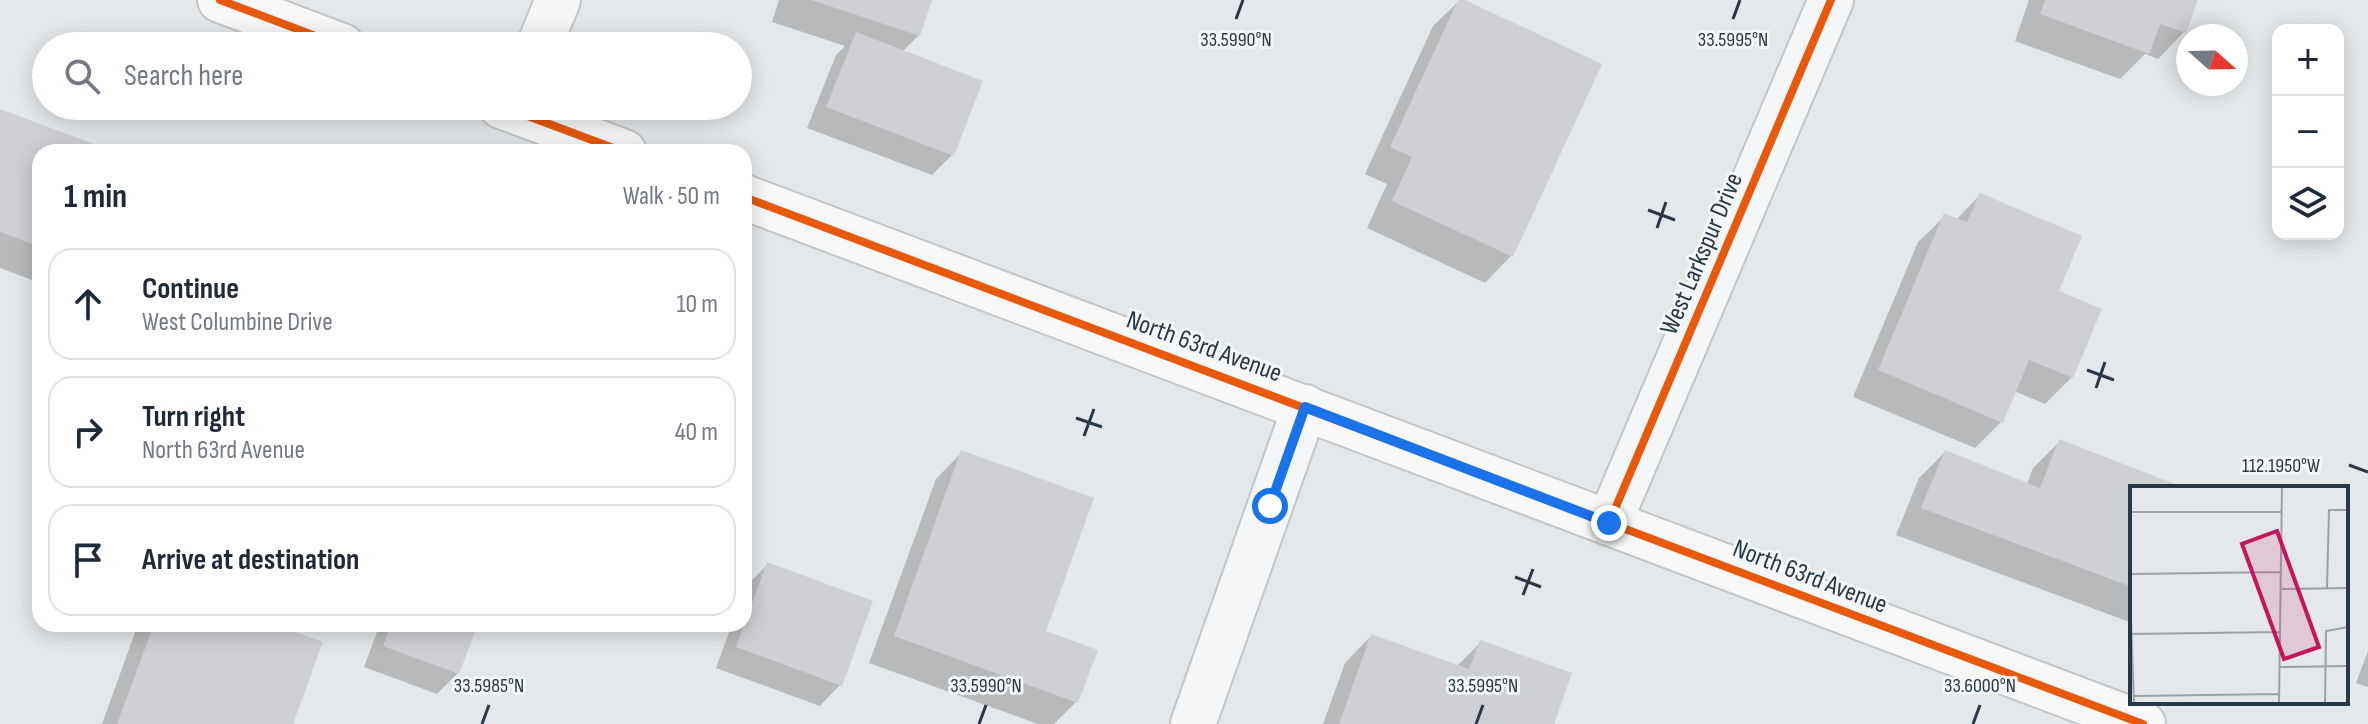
<!DOCTYPE html>
<html lang="en">
<head>
<meta charset="utf-8">
<style>
  :root { --surface:#fff; --page:#f6f6f7; --text:#1f2937; --muted:#747a83; --line:#e0e1e3 }
  body { margin:0; font-family:"Sofia Sans Condensed",sans-serif; background:var(--page); color:var(--text) }
  .controls { position:absolute; right:24px; top:24px; display:grid; overflow:hidden; border-radius:16px; box-shadow:0 4px 20px #0003 }
  .controls button { width:72px; height:72px; display:grid; place-items:center; padding:0; border:0; border-bottom:2px solid var(--line); background:var(--surface); color:var(--text); font:40px sans-serif }
  .compass { position:absolute; left:2176px; top:24px; width:72px; height:72px; border-radius:50%; background:var(--surface); box-shadow:0 4px 20px #0003; rotate:110deg }
  .stop { position:absolute; width:24px; height:24px; margin:-18px; border:6px solid #1a73e8; border-radius:50%; background:#fff }
  .stop.end { background:#1a73e8; border-color:#fff; box-shadow:0 2px 8px #0008 }
  .list { margin:0; padding:0; list-style:none }
  h2 { display:flex; justify-content:space-between; align-items:center; height:104px; margin:0; padding:0 32px; font-size:34px }
  h2 small { font-size:26px; font-weight:400; color:var(--muted) }
  .list li { display:grid; grid-template-columns:52px 1fr auto; gap:24px; align-items:center; box-sizing:border-box; height:112px; margin:0 16px 16px; padding:0 16px; border:2px solid var(--line); border-radius:24px }
  .list b { display:block; font-size:30px; white-space:nowrap }
  .list p { margin:0; font-size:26px; white-space:nowrap; color:var(--muted) }
  .list em { font-size:26px; font-style:normal; color:var(--muted) }
  .icon { flex:none; width:44px; height:44px; fill:none; stroke:currentColor; stroke-width:2; stroke-linecap:round; stroke-linejoin:round }
  .map { position:relative; flex:none; width:2368px; height:724px; overflow:hidden }
  .search { position:absolute; background:var(--surface); box-shadow:0 4px 20px #0003; left:32px; top:32px; width:720px; height:88px; display:flex; align-items:center; gap:20px; box-sizing:border-box; padding:0 28px; border-radius:44px; color:var(--muted); font-size:30px }
  .panel { position:absolute; background:var(--surface); box-shadow:0 4px 20px #0003; left:32px; top:144px; width:720px; height:488px; border-radius:24px }
  .map>svg:first-child { display:block }
</style>
</head>
<body>
<div class="map">
<svg width="2368" height="724" viewBox="0 0 2368 724">
  <rect width="100%" height="100%" fill="#e5e8ea"/>
  <!-- shadow -->
  <g fill="#0003">
    <polygon points="779,0 930,0 919,35 902,52 953,154 932,175 807,128 836,55 845,46 772,22"/>
    <polygon points="1460,0 1600,65 1511,256 1485,283 1367,228 1387,184 1365,174 1433,26"/>
    <polygon points="2029,0 2196,0 2184,32 2158,59 2145,54 2120,79 2015,41"/>
    <polygon points="0,112 110,152 40,152 40,283 0,268"/>
    <polygon points="1980,195 2057,292 2072,377 2045,404 2014,391 2002,421 1975,448 1853,397 1918,242 1945,216 1956,220"/>
    <polygon points="2059,442 2180,488 2132,488 2132,623 1896,535 1919,478 1945,452 2027,484 2033,468"/>
    <polygon points="962,452 1076,702 1054,724 1038,724 869,663 936,479"/>
    <polygon points="767,565 840,685 820,706 716,668 732,624 744,624 744,592 747,585"/>
    <polygon points="138,624 267,624 291,724 102,724"/>
    <polygon points="380,624 476,624 458,673 437,694 364,667"/>
    <polygon points="1371,636 1456,667 1481,642 1552,724 1323,724 1345,663"/>
    <polygon points="2368,651 2368,687 2356,683"/>
  </g>
  <!-- building -->
  <g fill="#ced0d3">
    <polygon points="811,0 932,0 920,36"/>
    <polygon points="1458,0 1465,0 1602,64 1513,257 1392,201 1412,157 1390,147"/>
    <polygon points="2045,0 2198,0 2186,33 2160,24 2149,54 2040,14"/>
    <polygon points="856,32 983,81 954,156 826,107"/>
    <polygon points="0,109 115,152 40,152 40,247 0,232"/>
    <polygon points="1980,193 2082,236 2059,291 2102,309 2073,378 2029,360 2003,423 1878,370 1944,213 1967,222"/>
    <polygon points="2059,439 2185,488 2132,488 2132,587 1921,508 1945,450 2040,488"/>
    <polygon points="961,450 1094,498 1046,631 1098,650 1078,703 894,636"/>
    <polygon points="767,562 873,601 842,686 736,647"/>
    <polygon points="154,624 273,624 323,642 293,724 117,724"/>
    <polygon points="391,624 478,624 459,674 383,646"/>
    <polygon points="1371,634 1469,669 1480,640 1572,673 1554,724 1339,724"/>
  </g>
  <g fill="none" stroke-linecap="round" stroke-linejoin="round">
    <!-- street casing -->
    <g stroke="#c3c6c8" stroke-width="48">
      <g id="street">
        <polyline points="539,46 558,0"/>
        <polyline points="1609,523 1831,0"/>
        <polyline points="1193,724 1305,407"/>
      </g>
    </g>
    <!-- secondary casing -->
    <g stroke="#c3c6c8" stroke-width="48">
      <g id="secondary">
        <polyline points="220,0 342,46"/>
        <polyline points="501,106 624,152"/>
        <polyline points="744,197 2143,724"/>
      </g>
    </g>
    <!-- street -->
    <use href="#street" stroke="#f5f6f7" stroke-width="44"/>
    <!-- secondary -->
    <use href="#secondary" stroke="#f8f8f8" stroke-width="44"/>
    <!-- cycleway casing -->
    <g stroke="#f4f7f9" stroke-width="13">
      <g id="cycleway">
        <polyline points="220,0 342,46"/>
        <polyline points="501,106 624,152"/>
        <polyline points="744,197 2143,724"/>
        <polyline points="1609,523 1831,0"/>
      </g>
    </g>
    <!-- cycleway -->
    <use href="#cycleway" stroke="#e8590c" stroke-width="8"/>
  </g>
  <g fill="none" stroke-linecap="round" stroke-linejoin="round">
    <!-- route -->
    <polyline stroke="#1a73e8" stroke-width="10" points="1270,506 1305,407 1609,523"/>
  </g>
  <!-- ticks -->
  <path fill="none" stroke="#293746" stroke-width="3" d="M1236,19L1243,0M1733,19L1740,0M1648,210L1675,220M1657,228L1666,202M2087,370L2114,380M2096,388L2105,362M1076,418L1102,427M1084,436L1094,409M2349,465L2368,472M1515,577L1541,587M1523,595L1533,569M482,724L489,705M979,724L986,705M1476,724L1483,705M1973,724L1980,705"/>
  <g text-anchor="middle" dominant-baseline="central" stroke-width="6" stroke-linejoin="round" paint-order="stroke">
    <!-- street labels -->
    <g font-size="26" fill="#293746" stroke="#f4f7f9">
      <text transform="translate(1702 254) rotate(-67)">West Larkspur Drive</text>
      <text transform="translate(1204 347) rotate(20)">North 63rd Avenue</text>
      <text transform="translate(1810 577) rotate(21)">North 63rd Avenue</text>
    </g>
  </g>
  <!-- overview -->
  <g transform="translate(2130 486)">
    <rect width="218" height="218" fill="#e5e8ea"/>
    <path fill="none" stroke="#9aa1a8" stroke-width="2" d="M0,26H151M0,88L151,86M197,102L199,24H218M150,103L218,102M0,105L4,218M0,148L150,146M150,181L218,180M4,210L150,208M149,218L152,0M195,218L196,145L218,141"/>
    <path fill="#c2185b" fill-opacity="0.15" stroke="#c2185b" stroke-width="4" d="M147,45L189,161L154,173L112,58Z"/>
    <rect width="218" height="218" fill="none" stroke="#293746" stroke-width="4"/>
  </g>
  <g font-size="20" text-anchor="middle" fill="#293746" stroke="#f4f7f9" stroke-width="6" stroke-linejoin="round" paint-order="stroke">
    <text x="1236" y="46">33.5990°N</text>
    <text x="1733" y="46">33.5995°N</text>
    <text x="2281" y="472">112.1950°W</text>
    <text x="489" y="692">33.5985°N</text>
    <text x="986" y="692">33.5990°N</text>
    <text x="1483" y="692">33.5995°N</text>
    <text x="1980" y="692">33.6000°N</text>
  </g>
</svg>
<div class="controls">
<button>+</button>
<button>−</button>
<button><svg class="icon" aria-label="layers" viewBox="0 0 24 24"><path d="M12 4l9 5-9 5-9-5zM3 14l9 5 9-5"/></svg></button>
</div>
<svg class="compass" viewBox="-18 -18 36 36"><path d="M0-13l5 13h-10z" fill="#e53935"/><path d="M0 13l5-13h-10z" fill="#747a83"/></svg>
<div class="stop" style="left:1270px;top:506px"></div>
<div class="stop end" style="left:1609px;top:523px"></div>
<div class="search"><svg class="icon" aria-label="search" viewBox="0 0 24 24"><circle cx="10" cy="10" r="6"/><path d="M15 15l6 6"/></svg>Search here</div>
<section class="panel">
<h2>1 min<small>Walk · 50 m</small></h2>
<ul class="list">
<li><svg class="icon" aria-label="ahead" viewBox="0 0 24 24"><path d="M12 20V5M6 11l6-6 6 6"/></svg><div><b>Continue</b><p>West Columbine Drive</p></div><em>10 m</em></li>
<li><svg class="icon" aria-label="right" viewBox="0 0 24 24"><path d="M7 20v-9h11M14 6l5 5-5 5"/></svg><div><b>Turn right</b><p>North 63rd Avenue</p></div><em>40 m</em></li>
<li><svg class="icon" aria-label="arrive" viewBox="0 0 24 24"><path d="M6 21V4h12l-3 4 3 4H6"/></svg><div><b>Arrive at destination</b></div></li>
</ul>
</section>
</div>
</body>
</html>
